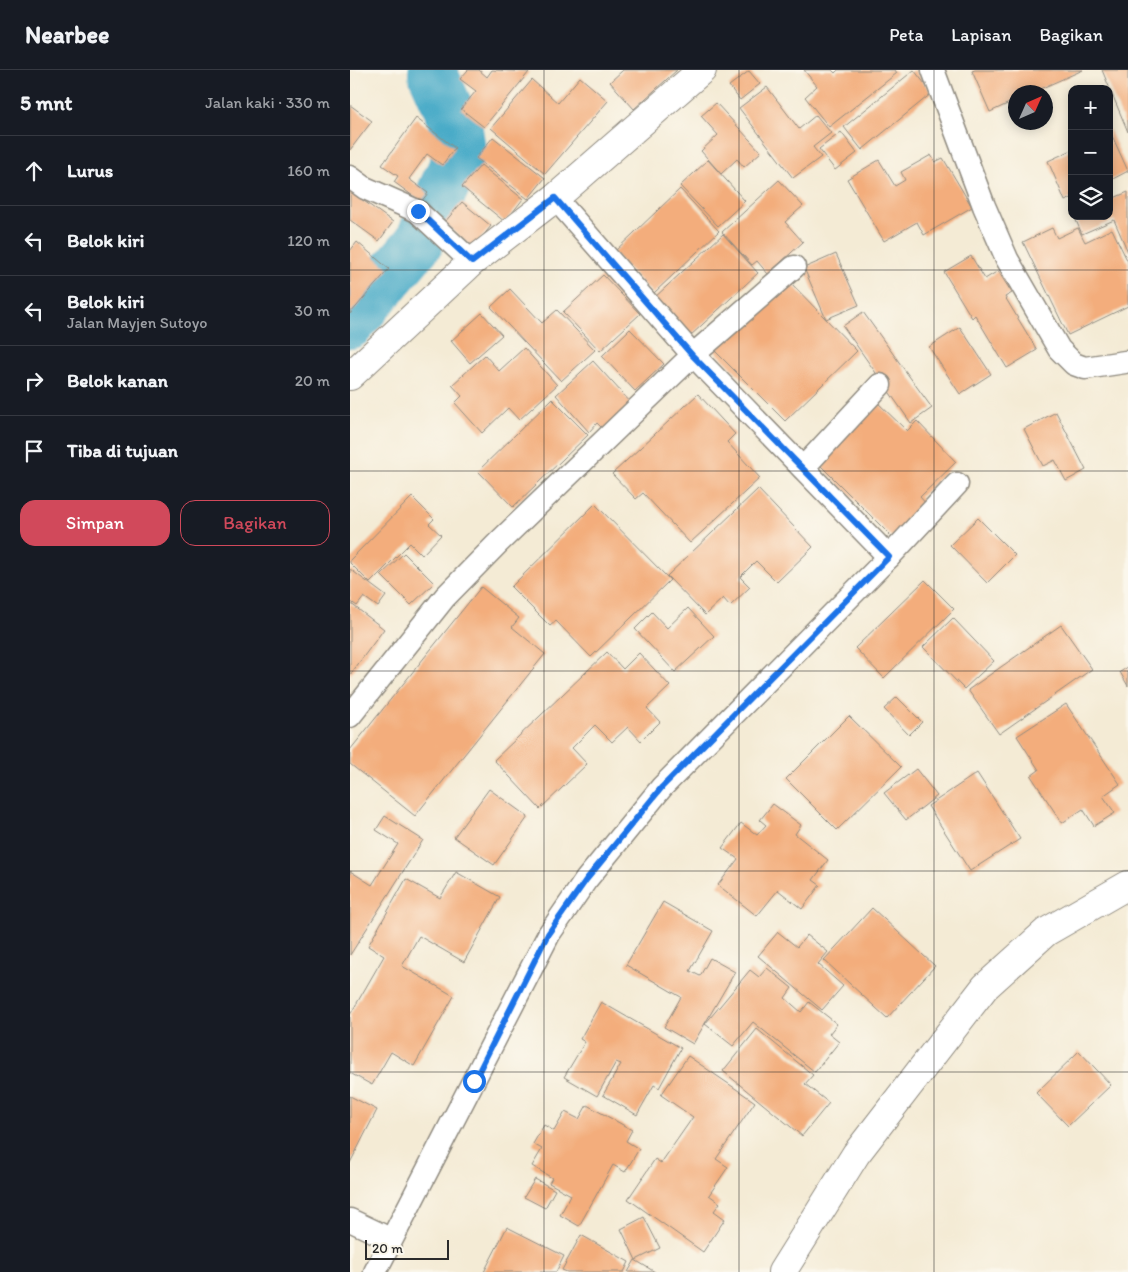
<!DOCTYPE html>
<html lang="id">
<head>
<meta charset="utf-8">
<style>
  :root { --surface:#171b24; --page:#242831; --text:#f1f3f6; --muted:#9ea1a6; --line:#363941; --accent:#d1495b }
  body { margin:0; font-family:Itim,sans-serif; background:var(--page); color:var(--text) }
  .controls { position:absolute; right:15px; top:15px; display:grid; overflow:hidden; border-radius:10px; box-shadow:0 2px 12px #0003 }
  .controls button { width:45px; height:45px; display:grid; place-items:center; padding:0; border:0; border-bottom:1px solid var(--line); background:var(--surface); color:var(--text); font:25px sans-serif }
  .compass { position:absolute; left:658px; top:15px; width:45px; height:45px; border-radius:50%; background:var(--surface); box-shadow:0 2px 12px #0003; rotate:45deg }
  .scale { position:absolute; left:15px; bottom:12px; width:84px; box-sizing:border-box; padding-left:5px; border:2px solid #2b2b2b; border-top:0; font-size:14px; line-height:18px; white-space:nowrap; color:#2b2b2b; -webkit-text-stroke:4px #fbf7ec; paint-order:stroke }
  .stop { position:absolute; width:15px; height:15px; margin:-11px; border:4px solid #1a73e8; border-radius:50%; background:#fff }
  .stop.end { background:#1a73e8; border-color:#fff; box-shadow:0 1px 5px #0008 }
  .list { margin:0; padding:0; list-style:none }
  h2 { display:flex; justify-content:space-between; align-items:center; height:65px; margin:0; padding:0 20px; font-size:21px }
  h2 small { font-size:16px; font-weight:400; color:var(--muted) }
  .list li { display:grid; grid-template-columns:32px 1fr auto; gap:15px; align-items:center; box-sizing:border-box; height:70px; padding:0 20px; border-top:1px solid var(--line) }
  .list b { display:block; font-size:19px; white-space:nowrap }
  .list p { margin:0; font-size:16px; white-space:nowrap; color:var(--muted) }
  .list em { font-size:16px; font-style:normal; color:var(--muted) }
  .actions { display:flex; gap:10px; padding:15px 20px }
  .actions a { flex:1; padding:11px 0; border:1px solid var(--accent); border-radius:15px; text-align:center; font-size:18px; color:var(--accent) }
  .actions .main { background:var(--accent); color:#fff }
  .icon { flex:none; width:28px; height:28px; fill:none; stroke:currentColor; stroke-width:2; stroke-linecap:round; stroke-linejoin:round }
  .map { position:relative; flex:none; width:778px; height:1202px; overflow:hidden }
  header { display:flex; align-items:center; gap:30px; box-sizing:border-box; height:70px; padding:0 25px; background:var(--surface); border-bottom:1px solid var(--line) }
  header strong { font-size:24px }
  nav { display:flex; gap:28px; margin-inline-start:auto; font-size:18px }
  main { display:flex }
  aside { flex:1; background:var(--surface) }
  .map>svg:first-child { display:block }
</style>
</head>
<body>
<header>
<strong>Nearbee</strong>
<nav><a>Peta</a><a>Lapisan</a><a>Bagikan</a></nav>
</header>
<main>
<aside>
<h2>5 mnt<small>Jalan kaki · 330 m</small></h2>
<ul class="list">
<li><svg class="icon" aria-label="ahead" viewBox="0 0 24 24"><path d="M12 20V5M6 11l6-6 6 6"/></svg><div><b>Lurus</b></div><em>160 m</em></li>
<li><svg class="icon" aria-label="left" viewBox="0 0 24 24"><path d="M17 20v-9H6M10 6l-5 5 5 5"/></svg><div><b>Belok kiri</b></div><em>120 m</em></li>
<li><svg class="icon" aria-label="left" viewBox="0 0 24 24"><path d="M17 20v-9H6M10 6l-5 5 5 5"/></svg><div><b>Belok kiri</b><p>Jalan Mayjen Sutoyo</p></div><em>30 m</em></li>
<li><svg class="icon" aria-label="right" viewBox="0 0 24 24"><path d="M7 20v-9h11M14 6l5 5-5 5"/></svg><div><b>Belok kanan</b></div><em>20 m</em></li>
<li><svg class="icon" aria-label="arrive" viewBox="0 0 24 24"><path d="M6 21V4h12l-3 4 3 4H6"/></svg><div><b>Tiba di tujuan</b></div></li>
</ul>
<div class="actions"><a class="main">Simpan</a><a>Bagikan</a></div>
</aside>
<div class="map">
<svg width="778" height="1202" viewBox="0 0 778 1202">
  <rect width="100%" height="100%" fill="#fbf7ec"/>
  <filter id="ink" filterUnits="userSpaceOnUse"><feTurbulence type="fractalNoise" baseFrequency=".02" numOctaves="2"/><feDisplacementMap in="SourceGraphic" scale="10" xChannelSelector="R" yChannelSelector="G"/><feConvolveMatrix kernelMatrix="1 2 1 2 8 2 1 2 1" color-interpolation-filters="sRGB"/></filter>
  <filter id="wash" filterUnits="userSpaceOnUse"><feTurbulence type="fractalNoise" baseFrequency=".0096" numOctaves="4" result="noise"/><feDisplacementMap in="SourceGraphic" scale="20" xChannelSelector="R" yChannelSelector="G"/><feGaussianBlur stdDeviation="1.12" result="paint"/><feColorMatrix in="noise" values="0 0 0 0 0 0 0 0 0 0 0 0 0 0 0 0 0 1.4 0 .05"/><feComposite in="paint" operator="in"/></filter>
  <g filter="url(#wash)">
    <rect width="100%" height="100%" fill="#f4ebd5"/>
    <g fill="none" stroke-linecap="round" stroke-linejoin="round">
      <!-- river -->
      <polyline stroke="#49abc8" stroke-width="50" points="0,254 69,172 111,80 108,60 83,4 84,0"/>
    </g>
    <g id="blocks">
      <!-- building -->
      <g fill="#f3ad7b">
        <polygon points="118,0 129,0 137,7 142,0 179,2 134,57 111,39 126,21 110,9"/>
        <polygon points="273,0 327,0 284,39 260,12"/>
        <polygon points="454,0 482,0 485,3 488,0 545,0 547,3 479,57 455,27 467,16"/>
        <polygon points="564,0 582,23 512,80 494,57"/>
        <polygon points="625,0 733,0 683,22 666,22 666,30 640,42 622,1"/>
        <polygon points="752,0 778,0 778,62"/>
        <polygon points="399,1 410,14 390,30 379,16"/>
        <polygon points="230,7 258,31 195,104 141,58 182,10 208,33"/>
        <polygon points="417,17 449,59 466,45 481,63 463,77 471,87 443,108 389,38"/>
        <polygon points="366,33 411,82 394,97 387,89 371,104 351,81 368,65 351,46"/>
        <polygon points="0,35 22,51 0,80"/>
        <polygon points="66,48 105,78 92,95 77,84 59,109 78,123 71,132 44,112 48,106 32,95"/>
        <polygon points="759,59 778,101 759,111"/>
        <polygon points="491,62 507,83 485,100 469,79"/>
        <polygon points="143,67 195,108 178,129 126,88"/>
        <polygon points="722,80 722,128 715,131 698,91"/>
        <polygon points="581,85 585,92 593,88 622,137 574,165 567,152 534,171 497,109 529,90 545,116 555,110 551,102"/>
        <polygon points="358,90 395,131 368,156 330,116"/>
        <polygon points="131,95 173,129 155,152 112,117"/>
        <polygon points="429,110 453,136 435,152 453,172 418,204 407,191 402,195 372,162"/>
        <polygon points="330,119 369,161 303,224 263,183"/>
        <polygon points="0,121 43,152 29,171 0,150"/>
        <polygon points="778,122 778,182 764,150 732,164 724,146 759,146 759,130"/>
        <polygon points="112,132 141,156 123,178 94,153"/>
        <polygon points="702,158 707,168 728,158 735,172 762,159 778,192 778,236 718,265 673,172"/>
        <polygon points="373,164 408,203 339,267 303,229"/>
        <polygon points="7,172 39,199 0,244 0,181"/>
        <polygon points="486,184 509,235 476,249 454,198"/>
        <polygon points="621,186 635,209 648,201 662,223 655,227 687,280 657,298 625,245 622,248 594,202"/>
        <polygon points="253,205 290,244 250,281 213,242"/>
        <polygon points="437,209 507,281 435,351 361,277"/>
        <polygon points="160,219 192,253 207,240 245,280 211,311 141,237"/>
        <polygon points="513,242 582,338 561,353 493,256"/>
        <polygon points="132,243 152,265 120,293 101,271"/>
        <polygon points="610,257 641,304 610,324 579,277"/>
        <polygon points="280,259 314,294 285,321 252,286"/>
        <polygon points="174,278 207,315 169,350 158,338 132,363 105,333 112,326 102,315 135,285 149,301"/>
        <polygon points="243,291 282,334 255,361 247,353 239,362 206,325"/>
        <polygon points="348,324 385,364 377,372 410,408 340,473 293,423 286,429 262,404"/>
        <polygon points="202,329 238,365 163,437 128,401"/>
        <polygon points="525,330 557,361 567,351 606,392 570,427 577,435 543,468 466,391"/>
        <polygon points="706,342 736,400 716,411 705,390 693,396 674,359"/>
        <polygon points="408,419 463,477 427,512 406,491 390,507 400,517 380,536 373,528 355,545 317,506"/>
        <polygon points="62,427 84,449 79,454 91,465 72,485 60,473 20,513 0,493 0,490"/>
        <polygon points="245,434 320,510 241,587 206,551 200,556 161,517"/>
        <polygon points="628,448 665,485 637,513 600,475"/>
        <polygon points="54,483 84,513 61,535 31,505"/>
        <polygon points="0,499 36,526 28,537 14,527 7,536 0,531"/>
        <polygon points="575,510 604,539 534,608 505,578"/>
        <polygon points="131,517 169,548 162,557 195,584 65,746 0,694 0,680"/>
        <polygon points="0,533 34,559 0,605"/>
        <polygon points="338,538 364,566 325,602 285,559 302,542 317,558"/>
        <polygon points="603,548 644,591 614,619 573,577"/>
        <polygon points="711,555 742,599 649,664 618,620"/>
        <polygon points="257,582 273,599 289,583 320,616 297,638 310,652 291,671 278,657 262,672 245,655 222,678 237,694 190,739 144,690"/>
        <polygon points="778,597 778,616 770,602"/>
        <polygon points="547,627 572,652 559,665 534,639"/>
        <polygon points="716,634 770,714 753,726 765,743 744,756 733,739 712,753 681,706 689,700 667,666"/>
        <polygon points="499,646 551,697 487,760 436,709"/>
        <polygon points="566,699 587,726 556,750 534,723"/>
        <polygon points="627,703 670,769 620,801 578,736"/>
        <polygon points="139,719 178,747 144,795 104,767"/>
        <polygon points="423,734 451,755 445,764 478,790 463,810 470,815 452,839 428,820 407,846 368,815 388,789 372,778 391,753 407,765 416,755 410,750"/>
        <polygon points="35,746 73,770 0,885 0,801 22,815 48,774 26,760"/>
        <polygon points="106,802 150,827 114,892 69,866 52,896 104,926 64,996 41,982 22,1015 0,1003 0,945 34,886 18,876 56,809 90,828"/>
        <polygon points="313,832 363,861 340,901 350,906 360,888 385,902 343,974 314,957 331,927 276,895"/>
        <polygon points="522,838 585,896 537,948 474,890"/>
        <polygon points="428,862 447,877 457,865 478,882 468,894 493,916 472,940 408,886"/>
        <polygon points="417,898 442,918 435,928 451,942 459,932 487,954 479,964 489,972 465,1002 403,952 383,976 355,954 400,900 409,907"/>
        <polygon points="251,932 331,978 309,1018 304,1015 287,1045 253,1025 271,994 266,992 247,1026 214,1007 235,972 230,969"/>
        <polygon points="407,959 463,1005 455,1014 479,1033 452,1066 373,1001"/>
        <polygon points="729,981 761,1015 718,1056 686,1023"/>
        <polygon points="338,986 405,1032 366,1089 378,1097 359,1125 370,1133 364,1141 375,1149 353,1182 278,1129 305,1089 311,1093 343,1047 311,1025"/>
        <polygon points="0,1026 27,1040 0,1093"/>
        <polygon points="237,1035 282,1060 276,1071 289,1079 275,1102 263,1095 229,1156 210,1145 221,1125 199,1113 202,1108 182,1096 192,1079 183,1074 194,1055 204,1061 215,1042 229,1049"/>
        <polygon points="185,1109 205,1120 195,1138 174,1127"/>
        <polygon points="294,1147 310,1178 286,1190 271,1159"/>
        <polygon points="157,1157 214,1186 206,1202 134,1202"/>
        <polygon points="231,1165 279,1192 274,1202 217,1202 212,1200"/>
        <polygon points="285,1190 305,1202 278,1202"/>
      </g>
    </g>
  </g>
  <g filter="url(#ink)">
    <use href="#blocks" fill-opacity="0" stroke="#908b80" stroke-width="1"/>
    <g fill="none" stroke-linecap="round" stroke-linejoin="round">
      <!-- minor casing -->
      <g stroke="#908b80" stroke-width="25">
        <g id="minor">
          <polyline points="583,0 634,136 657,189 709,279 724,294 735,298 775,292"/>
          <polyline points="0,107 15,118 67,141 122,192"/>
          <polyline points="205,128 343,285 539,487"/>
          <polyline points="453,398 530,315"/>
          <polyline points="0,646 95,527 149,472 343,285 444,197"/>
          <polyline points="0,1150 40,1169"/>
          <polyline points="25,1202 199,864 236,810 312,717 539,487 607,414"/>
        </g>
      </g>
      <!-- tertiary casing -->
      <g stroke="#908b80" stroke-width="30">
        <g id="tertiary">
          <polyline points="0,306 122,192 205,128 352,0"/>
          <polyline points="432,1202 506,1084 635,917 696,862 778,815"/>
        </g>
      </g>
      <!-- minor -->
      <use href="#minor" stroke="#fff" stroke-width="22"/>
      <!-- tertiary -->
      <use href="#tertiary" stroke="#fff" stroke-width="28"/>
    </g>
  </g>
  <g fill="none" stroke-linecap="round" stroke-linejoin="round" filter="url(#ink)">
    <!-- route -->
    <polyline stroke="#1a73e8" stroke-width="6" points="68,141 122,192 205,128 342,285 539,487 312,717 236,810 198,864 124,1011"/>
  </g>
  <!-- grid -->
  <path fill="none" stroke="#2b2b2b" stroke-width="1" stroke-opacity="0.55" d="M194,0V1202M389,0V1202M584,0V1202M0,200H778M0,401H778M0,601H778M0,801H778M0,1002H778"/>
</svg>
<div class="controls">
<button>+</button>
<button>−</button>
<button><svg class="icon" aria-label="layers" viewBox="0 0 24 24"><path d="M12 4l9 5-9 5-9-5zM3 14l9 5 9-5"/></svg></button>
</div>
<svg class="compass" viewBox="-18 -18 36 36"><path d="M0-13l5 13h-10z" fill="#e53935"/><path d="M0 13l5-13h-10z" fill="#9ea1a6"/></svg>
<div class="scale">20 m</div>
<div class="stop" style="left:124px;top:1011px"></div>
<div class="stop end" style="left:68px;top:141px"></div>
</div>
</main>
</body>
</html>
